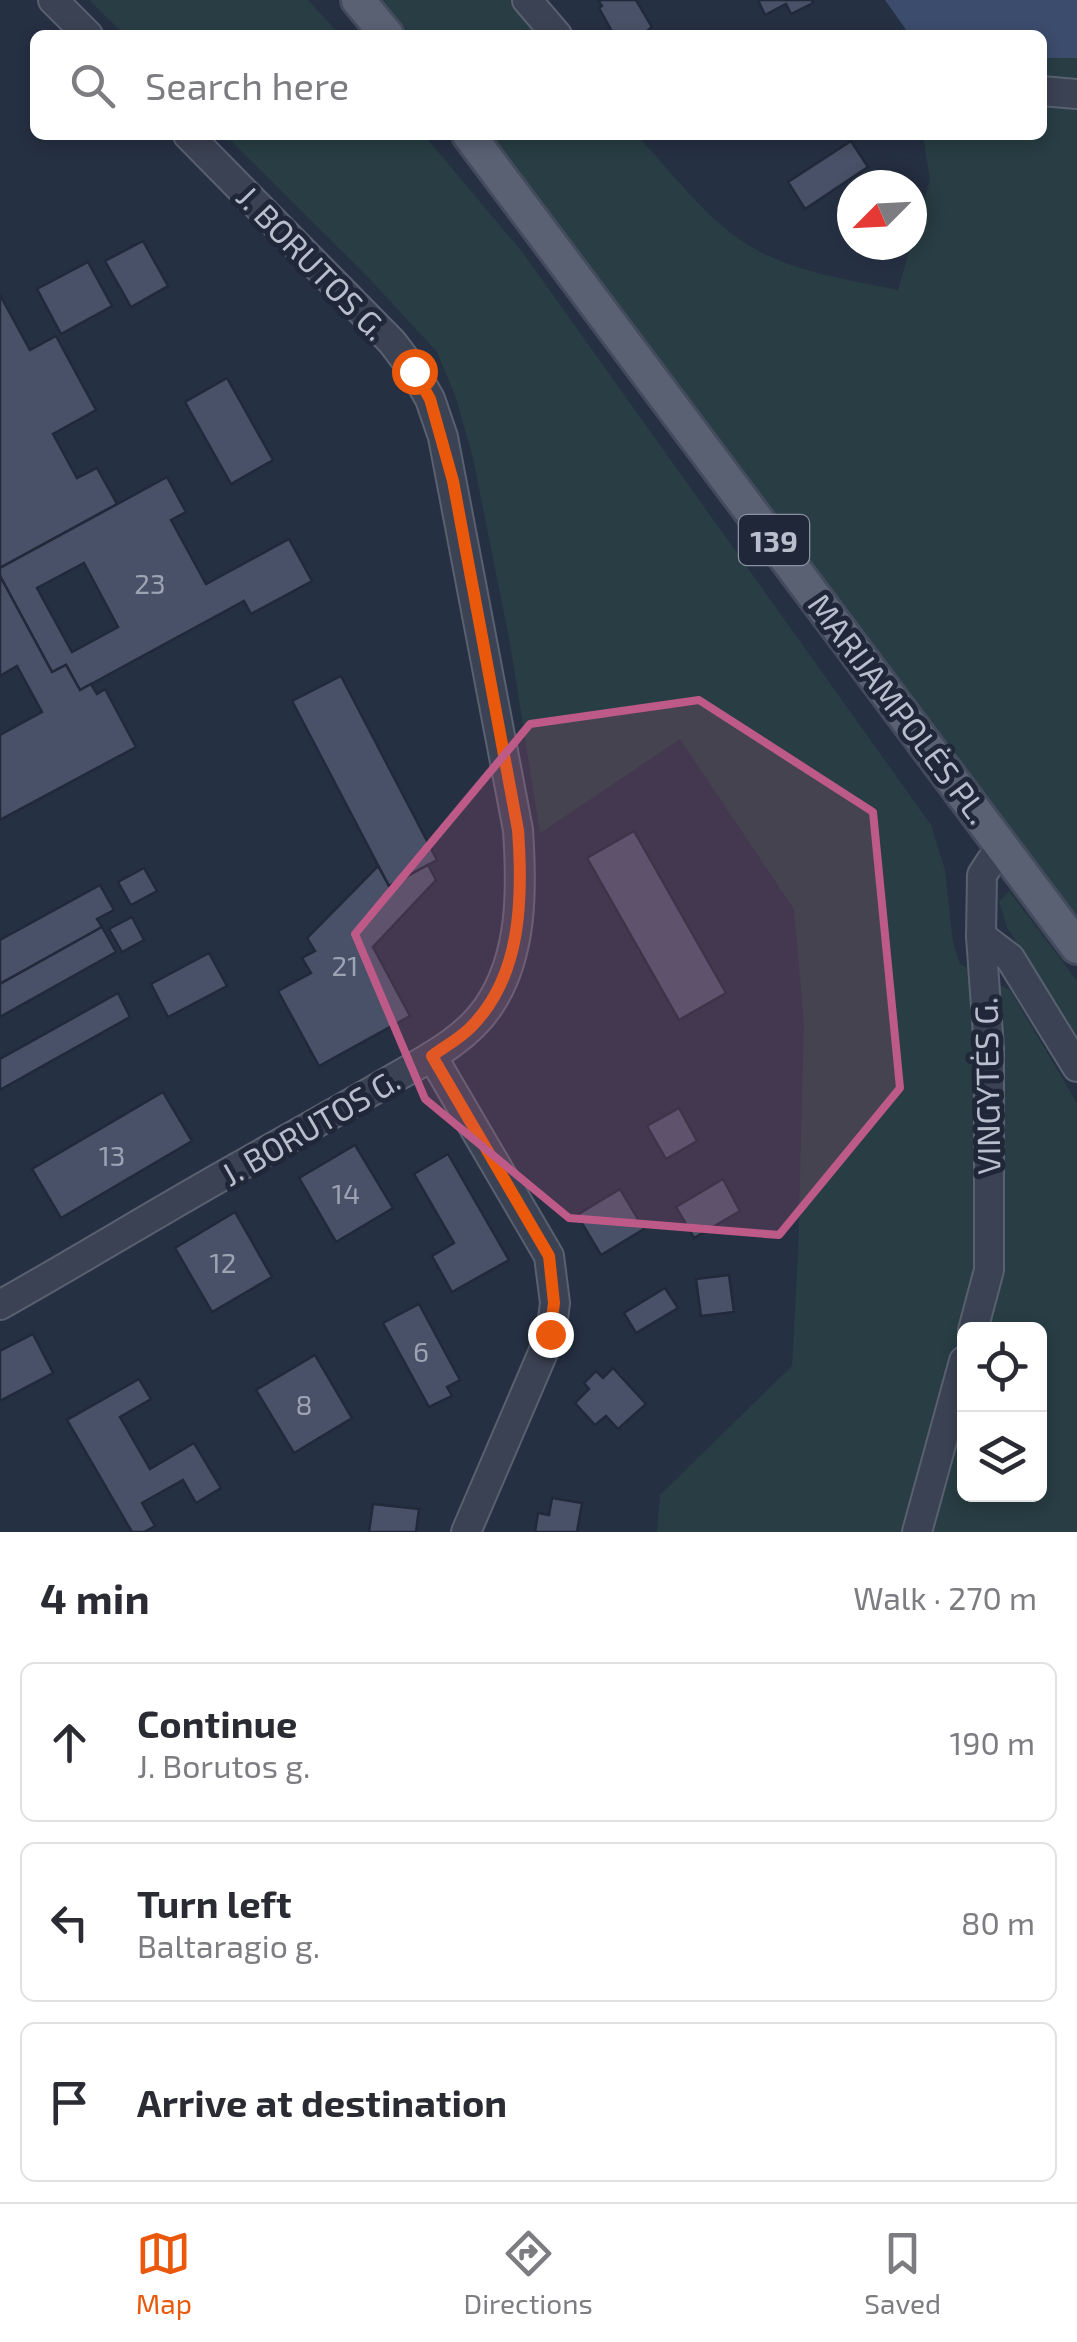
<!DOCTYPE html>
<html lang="en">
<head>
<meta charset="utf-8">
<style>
  :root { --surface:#fff; --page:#f7f7f7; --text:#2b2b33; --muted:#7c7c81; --line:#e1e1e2; --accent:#ea580c }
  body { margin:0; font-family:"Exo 2",sans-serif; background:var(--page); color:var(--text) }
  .controls { position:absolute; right:30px; bottom:30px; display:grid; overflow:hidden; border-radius:15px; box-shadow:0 5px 15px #0003 }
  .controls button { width:90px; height:90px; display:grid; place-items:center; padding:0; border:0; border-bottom:2px solid var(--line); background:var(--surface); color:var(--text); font:50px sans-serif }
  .compass { position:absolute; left:837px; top:170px; width:90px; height:90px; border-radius:50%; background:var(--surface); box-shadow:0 5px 15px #0003; rotate:246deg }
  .stop { position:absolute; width:30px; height:30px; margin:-22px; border:8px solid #ea580c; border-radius:50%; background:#fff }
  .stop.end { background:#ea580c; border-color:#fff; box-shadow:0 2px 10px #0008 }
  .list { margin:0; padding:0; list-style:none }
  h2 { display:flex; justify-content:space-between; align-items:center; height:130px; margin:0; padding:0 40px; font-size:42px }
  h2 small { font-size:32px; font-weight:400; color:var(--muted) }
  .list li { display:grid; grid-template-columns:65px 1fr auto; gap:30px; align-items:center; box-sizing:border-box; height:160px; margin:0 20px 20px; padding:0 20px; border:2px solid var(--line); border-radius:15px }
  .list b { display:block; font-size:38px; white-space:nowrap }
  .list p { margin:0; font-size:32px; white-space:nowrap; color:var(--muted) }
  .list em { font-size:32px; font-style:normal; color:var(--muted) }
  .icon { flex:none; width:55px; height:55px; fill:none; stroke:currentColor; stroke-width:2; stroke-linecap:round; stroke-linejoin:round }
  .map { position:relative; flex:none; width:1077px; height:1532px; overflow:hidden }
  .search { position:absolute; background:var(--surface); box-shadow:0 5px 15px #0003; left:30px; right:30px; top:30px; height:110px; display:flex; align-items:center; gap:25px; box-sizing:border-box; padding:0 35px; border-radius:15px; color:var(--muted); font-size:38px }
  .sheet { height:670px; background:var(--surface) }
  nav { display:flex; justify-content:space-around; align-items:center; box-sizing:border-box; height:140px; border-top:2px solid var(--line); background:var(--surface); font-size:28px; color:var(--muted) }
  nav a { display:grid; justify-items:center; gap:5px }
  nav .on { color:var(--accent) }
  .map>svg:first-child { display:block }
</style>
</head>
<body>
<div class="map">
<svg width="1077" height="1532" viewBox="0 0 1077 1532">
  <rect width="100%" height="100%" fill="#263043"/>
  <!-- green -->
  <g fill="#283e44" fill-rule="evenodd">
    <polygon points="89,0 308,0 340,35 125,35"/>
    <polygon points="383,0 514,0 546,35 411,35"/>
    <path d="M1042,58H1077V918L491,135H637C671,172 711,225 755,249C798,273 850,280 898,290L930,180L923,135H1042Z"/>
    <path d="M225,135H424L523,253L931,825L945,870L953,943L960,964L1010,990L1077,1103V1532H657L660,1495L792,1366L798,1255L804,1024L794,909L680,739L540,833L510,643L473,458L455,395L437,352L367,276ZM964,1330H1040V1494H964Z"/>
    <polygon points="1009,891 1077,981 1077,1039 1007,927 999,902"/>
  </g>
  <!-- water -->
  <polygon fill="#3c4c6c" points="885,0 1077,0 1077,58 1042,58 1042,35 915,35 907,31"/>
  <!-- building -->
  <g fill="#485167" stroke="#21293a" stroke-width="2.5" fill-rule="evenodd">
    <polygon points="598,0 636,0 652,27 642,35 614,35 599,8 602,6"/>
    <polygon points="758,0 812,0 813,3 791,14 786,4 765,15"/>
    <polygon points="851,141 868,167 805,209 788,182"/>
    <polygon points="143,241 168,286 131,307 105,261"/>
    <polygon points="88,262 112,306 61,334 37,289"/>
    <polygon points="0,295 30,350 56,336 96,410 53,434 77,478 97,468 117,504 0,568"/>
    <polygon points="227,378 273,460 231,484 185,402"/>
    <path d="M167,477L186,512L171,520L206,584L289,539L312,581L251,614L244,601L80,690L66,665L52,672L0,576V568ZM84,563L118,627L72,652L37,588Z"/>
    <polygon points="0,576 52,672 66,665 80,690 91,684 97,694 105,689 136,747 0,820 0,735 42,712 17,666 0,676"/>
    <polygon points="341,676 437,860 389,886 292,701"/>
    <polygon points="634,831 726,993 679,1020 587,858"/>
    <polygon points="428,865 436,880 373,947 410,1016 319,1066 278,991 311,973 302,958 315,951 307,938 378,866 389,886"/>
    <polygon points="144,868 157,891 131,905 118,882"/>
    <polygon points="100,885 114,910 97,919 102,927 0,984 0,940"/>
    <polygon points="132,917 144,940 122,952 109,929"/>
    <polygon points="102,927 116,952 0,1017 0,984"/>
    <polygon points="209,953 227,986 168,1017 151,984"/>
    <polygon points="118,993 130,1017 0,1090 0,1059"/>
    <polygon points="163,1092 192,1141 61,1218 32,1169"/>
    <polygon points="679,1108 697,1141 666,1159 647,1126"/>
    <polygon points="355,1145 393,1208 336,1242 299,1178"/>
    <polygon points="448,1154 509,1260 452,1292 432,1256 454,1243 414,1174"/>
    <polygon points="723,1179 740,1211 694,1238 676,1207"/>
    <polygon points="620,1189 644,1229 601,1255 577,1215"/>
    <polygon points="235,1212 272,1277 212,1312 175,1248"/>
    <polygon points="729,1275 734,1312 701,1316 696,1279"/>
    <polygon points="665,1288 678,1308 636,1333 624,1313"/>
    <polygon points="419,1304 460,1380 447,1387 452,1396 429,1407 383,1323"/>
    <polygon points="33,1334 53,1373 0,1401 0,1351"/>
    <polygon points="315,1355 352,1418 294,1453 256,1390"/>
    <polygon points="613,1368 646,1404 618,1429 606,1416 595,1425 575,1403 589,1389 584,1383 596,1371 603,1378"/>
    <polygon points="139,1379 151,1399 120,1417 150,1469 194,1443 221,1488 196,1503 183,1480 142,1503 155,1526 144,1532 132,1532 67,1420"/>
    <polygon points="552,1498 582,1503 577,1532 535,1532 538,1513 549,1515"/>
    <polygon points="373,1504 419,1509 416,1532 369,1532"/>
  </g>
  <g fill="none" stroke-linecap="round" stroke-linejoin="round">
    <!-- minor casing -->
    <g stroke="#596070" stroke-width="32">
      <g id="minor">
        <polyline points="53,0 88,35"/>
        <polyline points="527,0 557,35"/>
        <polyline points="1042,91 1077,94"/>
        <polyline points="981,936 1010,958 1077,1067"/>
        <polyline points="432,1056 549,1256 555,1303 551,1334 466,1532"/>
        <path d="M0,1305C80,1260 158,1212 238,1167C289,1138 340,1110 391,1080C425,1060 465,1041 488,1007C523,956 522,889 518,830L443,437L430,399L414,371L392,342L188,135"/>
        <polyline points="973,1330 989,1270 989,1049 981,936 982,875 991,861 1004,849"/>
        <polyline points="917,1532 964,1361"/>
      </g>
    </g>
    <!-- major casing -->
    <g stroke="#444b5c" stroke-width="38">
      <g id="major">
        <polyline points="358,0 387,35"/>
        <polyline points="469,135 1077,947"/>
      </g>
    </g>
    <!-- minor -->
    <use href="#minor" stroke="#3b4253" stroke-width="28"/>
    <!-- major -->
    <use href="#major" stroke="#596173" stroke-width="32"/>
  </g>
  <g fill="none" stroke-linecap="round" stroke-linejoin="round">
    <!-- route -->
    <path stroke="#ea580c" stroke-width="12" d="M414,371L430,399L453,481L518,830C523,898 522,977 470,1028C459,1039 444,1047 432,1056L549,1256L554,1303L550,1334"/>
  </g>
  <!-- marked area -->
  <path fill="#be5a88" fill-opacity="0.2" stroke="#be5a88" stroke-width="8" stroke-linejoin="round" d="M699,700L873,812L900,1088L779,1235L569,1218L425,1099L355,934L530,724Z"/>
  <g text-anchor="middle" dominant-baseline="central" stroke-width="10" stroke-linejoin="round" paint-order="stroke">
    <!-- number labels -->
    <g font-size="28" fill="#9ca3b3">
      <text x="150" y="583">23</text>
      <text x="345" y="965">21</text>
      <text x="112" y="1155">13</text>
      <text x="346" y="1193">14</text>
      <text x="223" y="1262">12</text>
      <text x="421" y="1351">6</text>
      <text x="304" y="1404">8</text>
    </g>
    <!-- shield labels -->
    <rect fill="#1f2738" stroke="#8a91a0" stroke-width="2.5" x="739" y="515" width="70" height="50" rx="8"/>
    <g font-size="30" font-weight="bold" fill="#b8becc">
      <text x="774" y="540">139</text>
    </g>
    <!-- street labels -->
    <g font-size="32" fill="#b8becc" stroke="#1f2738">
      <text transform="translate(313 262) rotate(46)">J. BORUTOS G.</text>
      <text transform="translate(900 708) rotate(53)">MARIJAMPOLĖS PL.</text>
      <text transform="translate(986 1086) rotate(-91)">VINGYTĖS G.</text>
      <text transform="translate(310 1126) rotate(-30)">J. BORUTOS G.</text>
    </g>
  </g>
</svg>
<div class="controls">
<button><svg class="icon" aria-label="locate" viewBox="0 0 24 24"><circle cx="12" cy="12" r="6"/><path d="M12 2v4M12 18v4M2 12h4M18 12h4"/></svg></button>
<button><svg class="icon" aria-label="layers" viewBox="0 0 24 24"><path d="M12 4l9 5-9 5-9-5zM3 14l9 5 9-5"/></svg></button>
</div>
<svg class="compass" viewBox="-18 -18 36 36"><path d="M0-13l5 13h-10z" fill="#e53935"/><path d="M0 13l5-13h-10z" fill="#7c7c81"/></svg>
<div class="stop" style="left:414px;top:371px"></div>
<div class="stop end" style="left:550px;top:1334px"></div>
<div class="search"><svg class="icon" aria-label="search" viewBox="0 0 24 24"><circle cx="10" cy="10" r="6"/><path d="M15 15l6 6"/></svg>Search here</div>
</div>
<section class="sheet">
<h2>4 min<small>Walk · 270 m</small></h2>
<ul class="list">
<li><svg class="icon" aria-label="ahead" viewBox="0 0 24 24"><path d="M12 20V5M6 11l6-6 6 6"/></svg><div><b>Continue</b><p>J. Borutos g.</p></div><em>190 m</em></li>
<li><svg class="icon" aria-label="left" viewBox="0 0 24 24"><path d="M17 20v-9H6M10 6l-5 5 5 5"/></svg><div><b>Turn left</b><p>Baltaragio g.</p></div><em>80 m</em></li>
<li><svg class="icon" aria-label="arrive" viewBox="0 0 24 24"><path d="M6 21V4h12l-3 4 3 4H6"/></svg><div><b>Arrive at destination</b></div></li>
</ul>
</section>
<nav>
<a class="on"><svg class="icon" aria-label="map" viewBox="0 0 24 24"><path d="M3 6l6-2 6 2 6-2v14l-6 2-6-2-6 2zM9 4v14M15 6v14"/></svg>Map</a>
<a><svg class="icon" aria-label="directions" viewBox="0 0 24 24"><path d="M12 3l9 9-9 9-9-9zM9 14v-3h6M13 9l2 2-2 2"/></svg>Directions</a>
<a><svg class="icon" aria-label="saved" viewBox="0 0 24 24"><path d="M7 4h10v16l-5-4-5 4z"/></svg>Saved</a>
</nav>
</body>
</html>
